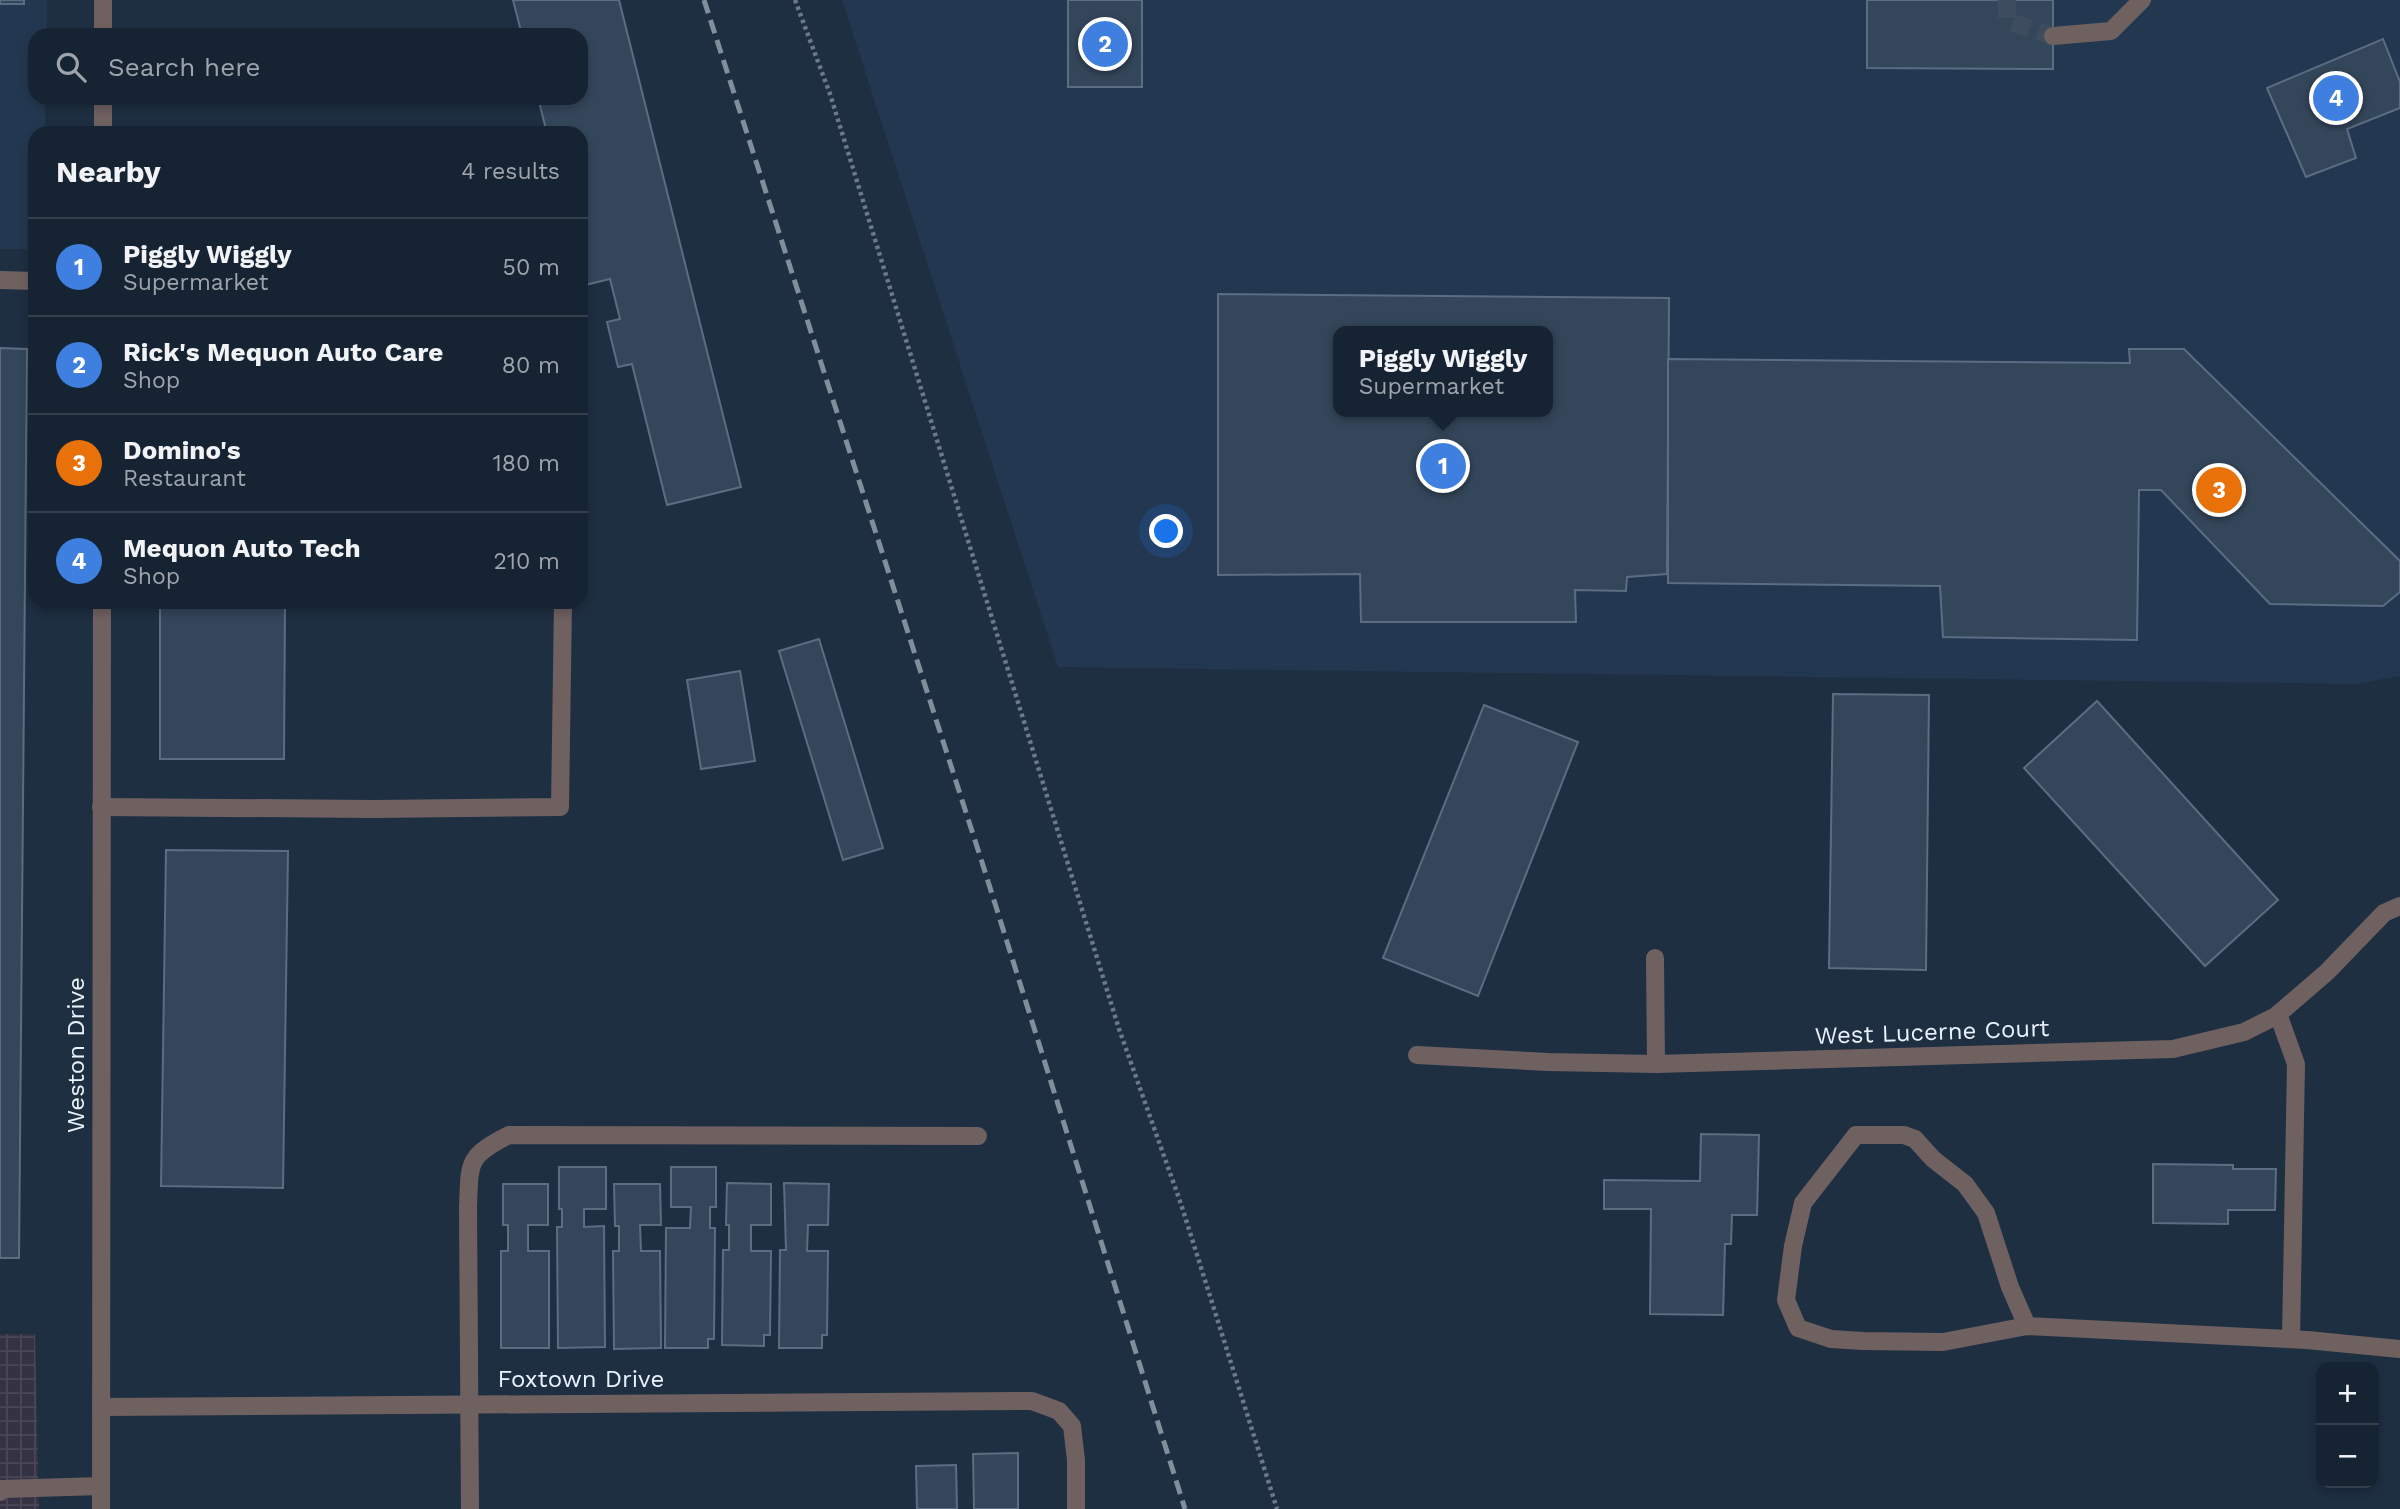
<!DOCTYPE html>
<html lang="en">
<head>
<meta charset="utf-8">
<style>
  :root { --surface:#162332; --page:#232f3e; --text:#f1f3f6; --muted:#9ea4ac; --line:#35404d; --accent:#ea580c }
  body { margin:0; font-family:"Work Sans",sans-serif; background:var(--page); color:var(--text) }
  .controls { position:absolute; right:21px; bottom:21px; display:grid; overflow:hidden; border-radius:14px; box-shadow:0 4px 10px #0003 }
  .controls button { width:63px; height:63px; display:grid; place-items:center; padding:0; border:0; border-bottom:2px solid var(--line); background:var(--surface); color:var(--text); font:35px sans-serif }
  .you { position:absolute; left:1167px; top:532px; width:24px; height:24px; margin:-18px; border:5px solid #fff; border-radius:50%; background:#1a73e8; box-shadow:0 0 0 10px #1a73e833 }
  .badge { display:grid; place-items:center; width:46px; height:46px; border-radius:50%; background:var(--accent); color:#fff; font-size:23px; font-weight:700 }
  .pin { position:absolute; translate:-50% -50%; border:4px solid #fff; box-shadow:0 2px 7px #0006 }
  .popup { position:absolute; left:1333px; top:326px; width:220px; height:91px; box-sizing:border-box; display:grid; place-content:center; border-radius:14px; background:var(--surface); filter:drop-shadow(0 2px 5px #0005); font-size:23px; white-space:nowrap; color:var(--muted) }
  .popup b { font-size:26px; color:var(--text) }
  .popup::after { content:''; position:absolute; left:50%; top:100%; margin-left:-14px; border:14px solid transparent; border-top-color:var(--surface) }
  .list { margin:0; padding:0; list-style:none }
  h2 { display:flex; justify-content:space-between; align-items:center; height:91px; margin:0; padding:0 28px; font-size:30px }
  h2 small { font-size:23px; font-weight:400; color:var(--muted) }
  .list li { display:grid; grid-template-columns:46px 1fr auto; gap:21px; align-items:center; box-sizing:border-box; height:98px; padding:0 28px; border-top:2px solid var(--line) }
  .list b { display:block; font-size:26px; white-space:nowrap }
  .list p { margin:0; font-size:23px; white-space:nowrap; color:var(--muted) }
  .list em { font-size:23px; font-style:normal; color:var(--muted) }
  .icon { flex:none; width:38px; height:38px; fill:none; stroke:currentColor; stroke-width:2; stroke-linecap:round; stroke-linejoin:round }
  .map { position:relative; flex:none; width:2400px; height:1509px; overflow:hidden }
  .search { position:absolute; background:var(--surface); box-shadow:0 4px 10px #0003; left:28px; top:28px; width:560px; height:77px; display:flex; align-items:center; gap:18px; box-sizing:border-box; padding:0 24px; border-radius:21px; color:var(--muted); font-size:26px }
  .panel { position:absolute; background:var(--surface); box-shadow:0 4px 10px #0003; left:28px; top:126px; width:560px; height:483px; border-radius:21px }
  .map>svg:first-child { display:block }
</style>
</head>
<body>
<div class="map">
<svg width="2400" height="1509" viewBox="0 0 2400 1509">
  <defs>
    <pattern id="industrial-grid" width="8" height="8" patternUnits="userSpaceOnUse" patternTransform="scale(1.75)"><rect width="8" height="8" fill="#353243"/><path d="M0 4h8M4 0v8" fill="none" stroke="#494656"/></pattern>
  </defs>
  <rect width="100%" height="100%" fill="#1e2f42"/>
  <!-- built -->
  <g fill="#233850" fill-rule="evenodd">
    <polygon points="0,0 47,0 47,35 35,35 35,98 45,98 45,133 35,133 35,249 0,249"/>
    <path d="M842,0H2400V676L2356,684L1058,667ZM1338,331H1548V412H1338Z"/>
  </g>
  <!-- industrial -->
  <polygon fill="url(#industrial-grid)" points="0,1334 35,1334 39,1509 0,1509"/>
  <!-- building -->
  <g fill="#34465a" stroke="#5a6d83" stroke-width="2" fill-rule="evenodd">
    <rect x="0" y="0" width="24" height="4"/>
    <polygon points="513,0 619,0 741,487 667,505 632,364 618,367 607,322 620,319 610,279 581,286 581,133 547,133 538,98 581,98 581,35 522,35"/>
    <rect x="1068" y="0" width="74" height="87"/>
    <polygon points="1867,0 2053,0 2053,69 1867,68"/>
    <polygon points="2383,39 2400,82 2400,108 2347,129 2356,158 2306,177 2267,88"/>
    <path d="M1218,294L1669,298L1667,574L1627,577L1626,591L1575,590L1576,622H1361L1360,574L1218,575ZM1338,331H1548V412H1338Z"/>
    <polygon points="0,348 27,349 19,1258 0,1258"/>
    <polygon points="2129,349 2184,349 2400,561 2400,592 2383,606 2270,604 2161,490 2139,490 2137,640 1943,637 1940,586 1668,583 1668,359 2130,363"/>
    <polygon points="160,602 285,602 284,759 160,759"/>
    <polygon points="819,639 883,848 843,860 779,651"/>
    <polygon points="740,671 755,761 701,769 687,680"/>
    <polygon points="1833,694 1929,695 1926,970 1829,968"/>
    <polygon points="2097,701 2278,900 2205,966 2024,768"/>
    <polygon points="1484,705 1578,742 1478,996 1383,958"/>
    <polygon points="166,850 288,851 283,1188 161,1186"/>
    <polygon points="1701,1134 1759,1135 1757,1215 1732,1215 1731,1244 1725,1244 1723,1315 1650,1314 1651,1209 1604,1209 1604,1180 1700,1181"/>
    <polygon points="2153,1164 2233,1165 2233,1169 2276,1169 2275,1210 2228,1210 2228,1224 2153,1223"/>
    <polygon points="559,1167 606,1167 606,1209 584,1209 584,1227 604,1226 605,1347 558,1348 557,1227 562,1227 562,1209 559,1209"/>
    <polygon points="671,1167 716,1167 716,1207 710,1207 710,1228 715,1228 714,1339 708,1339 708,1348 665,1348 666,1228 690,1228 691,1207 671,1207"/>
    <polygon points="727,1183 771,1184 771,1225 751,1225 751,1251 771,1251 770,1335 764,1335 764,1346 722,1345 723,1250 729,1250 729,1225 726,1225"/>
    <polygon points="784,1183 829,1184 828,1225 808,1225 807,1251 828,1251 827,1335 822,1335 822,1348 779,1348 780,1250 786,1250"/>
    <polygon points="503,1184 548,1184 548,1225 528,1225 528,1251 549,1251 549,1348 501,1348 501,1251 508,1251 508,1225 503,1225"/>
    <polygon points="614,1184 660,1184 661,1225 640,1225 641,1251 660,1251 661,1348 614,1349 613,1251 619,1251 619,1226 615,1226"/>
    <polygon points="1018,1453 1018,1509 974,1509 973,1454"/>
    <polygon points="956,1465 957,1509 917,1509 916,1466"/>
  </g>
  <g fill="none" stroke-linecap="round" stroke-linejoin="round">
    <!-- minor-tunnel -->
    <polyline stroke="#3d4c5e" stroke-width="18" stroke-dasharray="18 9" stroke-linecap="butt" points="2007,0 2007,21 2053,36"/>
    <!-- path -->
    <polyline stroke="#6c7989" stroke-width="4.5" stroke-dasharray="3.5 3.5" stroke-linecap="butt" points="795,0 830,94 1119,1029 1181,1204 1277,1509"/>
    <!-- minor -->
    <g stroke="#706161" stroke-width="18">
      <polyline points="103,0 103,35"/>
      <polyline points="2053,36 2111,31 2142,0"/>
      <polyline points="103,98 103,133"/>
      <polyline points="0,280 35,281"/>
      <polyline points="101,807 374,809 560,807 563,602"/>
      <polyline points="1655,958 1656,1064"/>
      <polyline points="2278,1014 2296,1064 2291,1339"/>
      <polyline points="1417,1055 1548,1062 1656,1064 2173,1049 2244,1032 2276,1016 2327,972 2384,913 2400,906"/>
      <polyline points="2027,1326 2010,1287 1986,1213 1965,1184 1933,1159 1915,1139 1904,1135 1856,1135 1803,1203 1793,1246 1786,1300 1798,1328 1831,1339 1863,1341 1943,1342 2027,1326 2307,1340 2400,1349"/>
      <polyline points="101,1407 1032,1401 1059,1411 1072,1426 1076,1460 1076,1509"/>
      <polyline points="0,1492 2,1489 101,1486"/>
      <polyline points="101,1509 102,602"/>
      <path d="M470,1509L468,1207C470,1162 466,1157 509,1135L978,1136"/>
    </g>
    <!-- rail -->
    <polyline stroke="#818e9c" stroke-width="5" stroke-dasharray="14 7" stroke-linecap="butt" points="704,0 981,859 1185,1509"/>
  </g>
  <g text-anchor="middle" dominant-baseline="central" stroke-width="7" stroke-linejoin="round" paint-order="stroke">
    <!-- street labels -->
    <g font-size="24" fill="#eaf2fc" stroke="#1e2f42">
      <text transform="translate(1932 1032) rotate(-2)">West Lucerne Court</text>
      <text transform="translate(76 1055) rotate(-90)">Weston Drive</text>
      <text x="581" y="1379">Foxtown Drive</text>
    </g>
  </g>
</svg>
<div class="controls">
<button>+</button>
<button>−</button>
</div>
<div class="you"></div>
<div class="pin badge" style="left:1443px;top:466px;background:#3f7fe0">1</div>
<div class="popup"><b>Piggly Wiggly</b>Supermarket</div>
<div class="pin badge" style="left:1105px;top:44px;background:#3f7fe0">2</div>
<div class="pin badge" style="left:2219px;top:490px;background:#e8710a">3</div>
<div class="pin badge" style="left:2336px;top:98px;background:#3f7fe0">4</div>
<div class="search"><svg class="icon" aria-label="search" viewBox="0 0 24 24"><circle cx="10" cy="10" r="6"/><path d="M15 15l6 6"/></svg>Search here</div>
<section class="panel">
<h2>Nearby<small>4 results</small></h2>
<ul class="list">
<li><span class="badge" style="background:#3f7fe0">1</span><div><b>Piggly Wiggly</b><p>Supermarket</p></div><em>50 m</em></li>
<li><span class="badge" style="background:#3f7fe0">2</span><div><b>Rick's Mequon Auto Care</b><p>Shop</p></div><em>80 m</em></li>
<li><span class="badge" style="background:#e8710a">3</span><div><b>Domino's</b><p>Restaurant</p></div><em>180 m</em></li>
<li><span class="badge" style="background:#3f7fe0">4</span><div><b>Mequon Auto Tech</b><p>Shop</p></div><em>210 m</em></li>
</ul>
</section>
</div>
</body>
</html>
